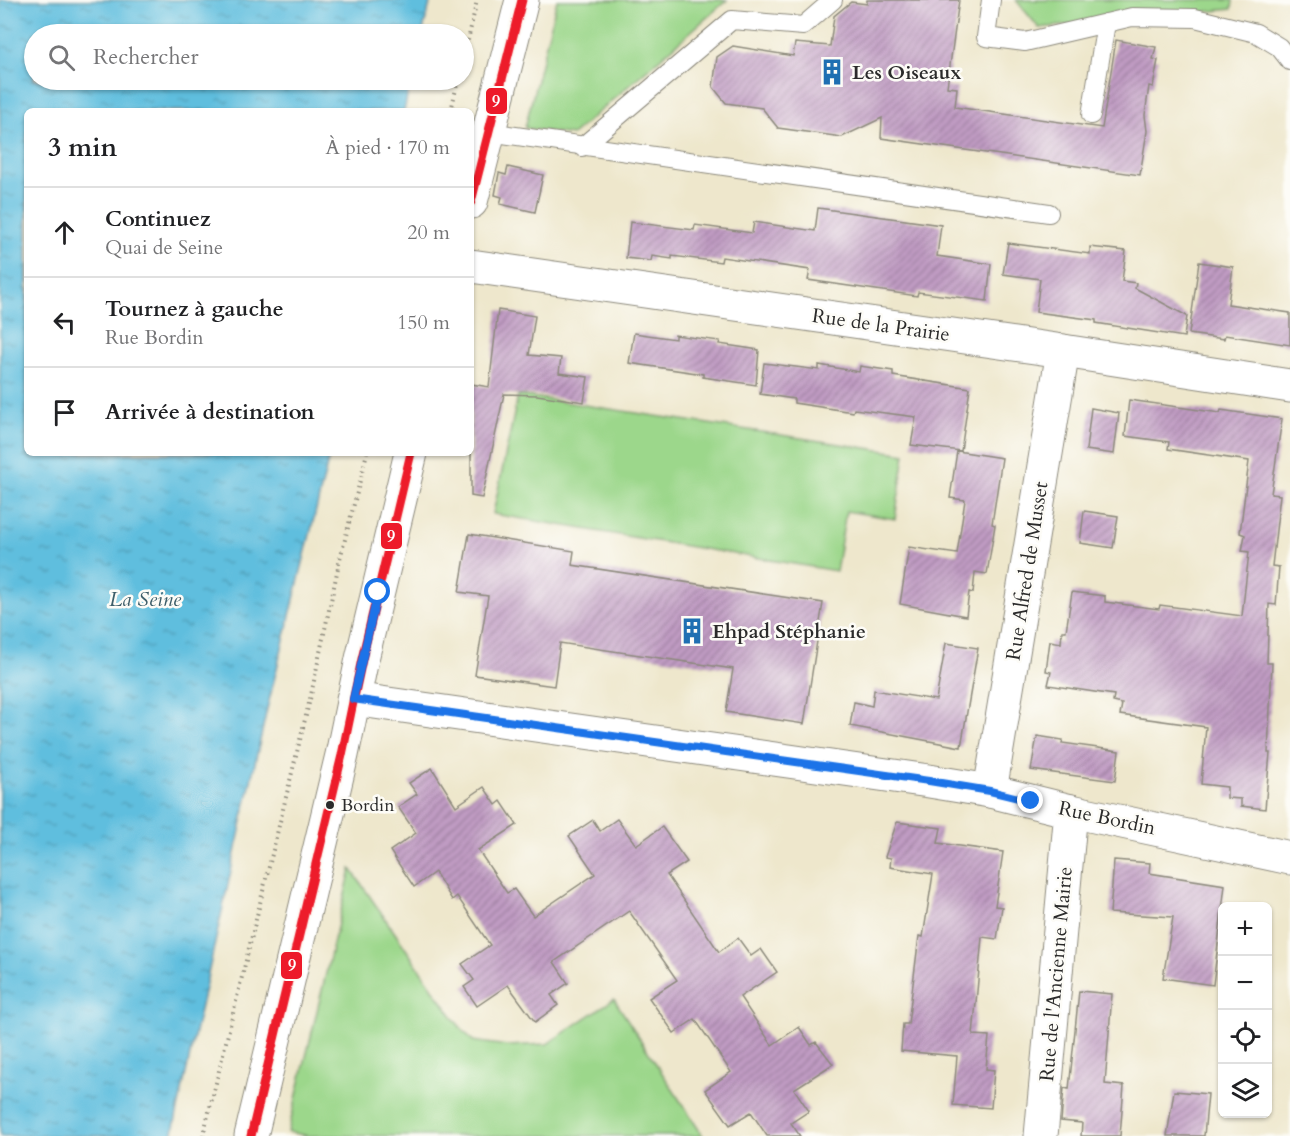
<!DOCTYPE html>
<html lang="fr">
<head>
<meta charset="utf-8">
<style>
  :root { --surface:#fff; --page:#f2f2f2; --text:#202124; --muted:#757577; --line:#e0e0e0 }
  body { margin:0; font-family:Cardo,serif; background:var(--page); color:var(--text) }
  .controls { position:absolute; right:18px; bottom:18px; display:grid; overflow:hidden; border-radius:9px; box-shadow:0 2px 4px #0004 }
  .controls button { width:54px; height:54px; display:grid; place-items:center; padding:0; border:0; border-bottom:2px solid var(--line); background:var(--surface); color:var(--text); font:30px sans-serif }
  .stop { position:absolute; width:18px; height:18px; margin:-14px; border:4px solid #1a73e8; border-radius:50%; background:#fff }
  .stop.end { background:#1a73e8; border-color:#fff; box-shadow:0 2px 6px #0008 }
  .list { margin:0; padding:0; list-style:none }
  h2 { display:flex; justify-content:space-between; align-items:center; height:78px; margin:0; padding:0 24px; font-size:26px }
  h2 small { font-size:20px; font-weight:400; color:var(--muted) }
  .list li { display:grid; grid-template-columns:39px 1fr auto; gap:18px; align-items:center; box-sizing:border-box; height:90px; padding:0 24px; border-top:2px solid var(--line) }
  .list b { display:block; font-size:22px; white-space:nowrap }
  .list p { margin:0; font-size:20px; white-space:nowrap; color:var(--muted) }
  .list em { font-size:20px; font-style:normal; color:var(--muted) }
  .icon { flex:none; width:33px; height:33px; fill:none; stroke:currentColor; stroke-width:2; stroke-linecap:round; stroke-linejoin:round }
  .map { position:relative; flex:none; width:1290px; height:1136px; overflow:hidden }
  .search { position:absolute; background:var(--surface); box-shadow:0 2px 4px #0004; left:24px; top:24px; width:450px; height:66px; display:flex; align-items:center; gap:15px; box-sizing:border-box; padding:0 21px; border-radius:33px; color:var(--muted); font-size:22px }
  .panel { position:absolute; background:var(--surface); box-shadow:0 2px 4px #0004; left:24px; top:108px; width:450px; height:348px; border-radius:9px }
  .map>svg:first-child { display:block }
</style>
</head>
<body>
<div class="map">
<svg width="1290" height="1136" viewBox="0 0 1290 1136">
  <defs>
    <pattern id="water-ripples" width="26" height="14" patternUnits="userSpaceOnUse" patternTransform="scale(1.5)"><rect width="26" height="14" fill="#5fbede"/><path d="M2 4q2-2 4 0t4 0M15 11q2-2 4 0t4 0" fill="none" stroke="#4f9bb4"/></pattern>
    <pattern id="building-hatch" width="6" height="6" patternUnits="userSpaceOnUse" patternTransform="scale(1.5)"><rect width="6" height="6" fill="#c09bc3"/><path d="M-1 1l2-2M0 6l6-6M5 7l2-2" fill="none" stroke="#9c7f9f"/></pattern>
  </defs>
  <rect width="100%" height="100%" fill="#fdfcf7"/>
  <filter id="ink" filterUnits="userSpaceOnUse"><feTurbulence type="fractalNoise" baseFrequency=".0167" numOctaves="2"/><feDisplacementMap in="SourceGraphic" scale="12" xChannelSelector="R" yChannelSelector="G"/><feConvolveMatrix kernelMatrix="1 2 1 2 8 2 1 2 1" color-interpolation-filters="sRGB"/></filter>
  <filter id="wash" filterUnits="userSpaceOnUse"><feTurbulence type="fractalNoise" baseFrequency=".008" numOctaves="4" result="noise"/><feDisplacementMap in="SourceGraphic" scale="24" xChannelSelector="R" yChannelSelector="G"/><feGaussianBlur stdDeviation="1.35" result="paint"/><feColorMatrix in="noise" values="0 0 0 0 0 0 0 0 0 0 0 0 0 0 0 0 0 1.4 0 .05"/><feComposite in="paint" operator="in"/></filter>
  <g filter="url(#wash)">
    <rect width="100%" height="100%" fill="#eee7cc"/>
    <!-- green -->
    <g fill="#9cd78b" stroke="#64815b" stroke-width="1.5">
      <polygon points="557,0 727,0 572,135 525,128"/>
      <polygon points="1016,0 1233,0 1232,9 1039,28"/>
      <polygon points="518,395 905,454 895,519 846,511 836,571 493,514"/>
      <polygon points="351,869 456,1022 473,1041 507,1046 547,1044 614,999 703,1136 309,1136 288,1132"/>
    </g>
    <!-- water -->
    <polygon fill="url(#water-ripples)" stroke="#457484" stroke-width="1.5" points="0,0 431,0 422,34 34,34 34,80 411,80 404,111 27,111 27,453 330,453 267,709 172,1136 0,1136"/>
    <g id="blocks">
      <!-- building -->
      <g fill="url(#building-hatch)">
        <polygon points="867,0 959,0 947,87 957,88 955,107 1102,128 1116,40 1156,47 1153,59 1158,60 1153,87 1149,86 1145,115 1147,131 1140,175 881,138 882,118 842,137 778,128 762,108 726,103 713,87 717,57 733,46 793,56 795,43 830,46 834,16 851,2 867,4"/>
        <polygon points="508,167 543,175 535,212 500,204 502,197 495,195 499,173 506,175"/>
        <polygon points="818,208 941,225 937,256 991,264 987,301 918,292 917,296 808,280 810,270 722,257 721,262 672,256 672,259 652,256 651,261 626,258 630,222 694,230 695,225 752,233 754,222 815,231"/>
        <polygon points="1008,243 1090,254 1090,247 1126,251 1122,281 1136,283 1135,288 1187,316 1184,337 1096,323 1096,320 1036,312 1040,279 1003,274"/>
        <polygon points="1199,262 1233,267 1228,304 1290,313 1290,345 1225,335 1224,339 1189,334"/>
        <polygon points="498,310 535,316 529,355 561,358 559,373 588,377 584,402 537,395 504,394 482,498 471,496 471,384 489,387"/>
        <polygon points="634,333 675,339 675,335 720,341 719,344 759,350 756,385 703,377 703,374 629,363"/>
        <polygon points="764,363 819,370 819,365 859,372 860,366 893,371 893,376 970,388 961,451 911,445 916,417 854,409 853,412 794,403 794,399 760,394"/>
        <polygon points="1129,400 1220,413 1221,410 1282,419 1271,494 1280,495 1272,566 1279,567 1276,605 1269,604 1267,663 1272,663 1268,753 1270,753 1265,809 1241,806 1241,799 1227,798 1227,787 1201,784 1206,727 1120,715 1122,704 1113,702 1114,695 1048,685 1051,672 1046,671 1050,641 1061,643 1062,631 1066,631 1072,592 1105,596 1105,602 1159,609 1160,605 1242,616 1249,552 1242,551 1245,535 1240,533 1249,461 1168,449 1169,442 1125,436"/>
        <polygon points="1091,408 1119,413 1114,454 1086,450"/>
        <polygon points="957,451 1002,458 992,524 995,525 987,574 975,572 973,593 969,592 966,616 900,604 909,547 957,554 965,500 950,498"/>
        <polygon points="1084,511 1118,516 1113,548 1080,543"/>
        <polygon points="469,534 574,551 572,565 823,603 804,724 726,712 733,669 560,643 554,686 475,675 488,596 459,592"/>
        <polygon points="946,643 978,648 961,747 850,726 854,702 872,706 874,690 936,700"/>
        <polygon points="1037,736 1063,740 1062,743 1119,751 1115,781 1031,770"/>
        <polygon points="432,768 456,806 484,787 496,805 501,801 517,825 478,850 507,893 514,889 533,916 595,874 569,836 593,820 600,831 617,819 636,845 662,827 687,862 667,875 719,952 738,938 751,956 761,949 777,972 740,997 772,1045 799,1027 811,1045 816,1042 833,1064 794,1089 809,1111 791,1123 800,1136 767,1136 751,1112 730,1125 705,1090 731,1072 695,1019 674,1033 649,998 677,980 629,911 554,962 568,983 551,995 558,1005 535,1022 508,985 477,1006 464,987 474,980 462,964 490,945 457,896 452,900 435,872 414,887 390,851 416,833 398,807 417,794 409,783"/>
        <polygon points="897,822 941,828 938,843 1003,852 995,906 1002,907 997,939 982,937 973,1035 989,1036 986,1069 994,1070 991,1108 953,1105 957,1056 901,1051 903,1024 908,1024 919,936 923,937 933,874 890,867 891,858 885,857"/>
        <polygon points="1114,860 1150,863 1149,873 1225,885 1213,985 1163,978 1173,917 1110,913"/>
        <polygon points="1079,991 1112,994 1105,1084 1124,1086 1120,1136 1081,1136 1082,1123 1061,1121 1064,1088 1069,1089"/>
        <polygon points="1174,1091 1208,1094 1204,1136 1167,1136"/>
      </g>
    </g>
  </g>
  <g filter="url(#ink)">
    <use href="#blocks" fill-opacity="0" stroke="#8c897c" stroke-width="1.5"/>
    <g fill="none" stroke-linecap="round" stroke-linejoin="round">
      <!-- service casing -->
      <g stroke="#8c897c" stroke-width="20">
        <g id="service">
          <polyline points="991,0 986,37 1025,42 1132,17 1195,18 1256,33 1279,47 1290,61"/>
          <polyline points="1091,115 1106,23"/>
          <polyline points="489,132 1049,213"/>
          <polyline points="582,147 732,20 803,26 833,0"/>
        </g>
      </g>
      <!-- minor casing -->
      <g stroke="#8c897c" stroke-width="35">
        <g id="minor">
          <polyline points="471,202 522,0"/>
          <polyline points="471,266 1063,351 1290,386"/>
          <polyline points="353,699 929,781 990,791 1071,811 1290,858"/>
          <polyline points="990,791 1063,351"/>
          <polyline points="251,1136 342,755 362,659 411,453"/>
          <polyline points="1041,1136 1071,811"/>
        </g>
      </g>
      <!-- path -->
      <g stroke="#8c897c" stroke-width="4" stroke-dasharray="1.5 4.5" stroke-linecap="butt">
        <polyline points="464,58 477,0"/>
        <polyline points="451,111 458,80"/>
        <polyline points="203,1136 311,695 339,563 367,453"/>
      </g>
      <!-- service -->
      <use href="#service" stroke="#fff" stroke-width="18"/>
      <!-- minor -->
      <use href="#minor" stroke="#fff" stroke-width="33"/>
      <!-- bus-1 casing -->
      <g stroke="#fdfcf7" stroke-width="14">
        <g id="bus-1">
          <polyline points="471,202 522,0"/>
          <polyline points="251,1136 342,755 362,659 411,453"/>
        </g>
      </g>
      <!-- bus-1 -->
      <use href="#bus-1" stroke="#ed1a2a" stroke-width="9"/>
    </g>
  </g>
  <g fill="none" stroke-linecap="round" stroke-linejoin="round" filter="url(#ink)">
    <!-- route -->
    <polyline stroke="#1a73e8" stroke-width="8" points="378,592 353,699 929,781 990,791 1031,801"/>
  </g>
  <!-- icons -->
  <defs>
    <g id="building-bare" transform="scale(2.07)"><path d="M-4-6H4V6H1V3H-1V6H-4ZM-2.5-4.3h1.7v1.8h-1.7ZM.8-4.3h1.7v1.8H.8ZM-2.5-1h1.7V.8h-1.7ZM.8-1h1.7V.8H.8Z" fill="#1f6fb2" stroke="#fdfcf7" stroke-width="2.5" paint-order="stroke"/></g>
  </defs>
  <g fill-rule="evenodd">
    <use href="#building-bare" x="832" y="72"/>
    <use href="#building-bare" x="692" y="631"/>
  </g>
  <!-- markers -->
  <circle fill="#2b2b2b" stroke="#fdfcf7" stroke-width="2" cx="330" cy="805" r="5"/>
  <g text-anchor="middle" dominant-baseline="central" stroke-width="5" stroke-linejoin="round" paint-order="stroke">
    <!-- bus labels -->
    <g font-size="18" fill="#2b2b2b" stroke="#fdfcf7" text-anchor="start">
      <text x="341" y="805">Bordin</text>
    </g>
    <!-- poi labels -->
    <g font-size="20" font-weight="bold" fill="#2b2b2b" stroke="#fdfcf7" text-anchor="start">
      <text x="852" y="72">Les Oiseaux</text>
      <text x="712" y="631">Ehpad Stéphanie</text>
    </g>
    <!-- street labels -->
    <g font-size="20" fill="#2b2b2b" stroke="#fdfcf7">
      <text transform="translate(881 325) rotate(8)">Rue de la Prairie</text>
      <text transform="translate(1027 571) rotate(-81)">Rue Alfred de Musset</text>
      <text transform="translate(1107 818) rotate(12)">Rue Bordin</text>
      <text transform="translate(1056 974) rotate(-85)">Rue de l'Ancienne Mairie</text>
    </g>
    <!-- water labels -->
    <g font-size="21" font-style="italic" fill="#3d5e6a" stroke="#fdfcf7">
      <text x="145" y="599">La Seine</text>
    </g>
  </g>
  <g stroke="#fdfcf7" stroke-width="2">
    <rect x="485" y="87" width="23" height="28" rx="6" fill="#ed1a2a"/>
    <rect x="380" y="522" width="23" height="28" rx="6" fill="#ed1a2a"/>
    <rect x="280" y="951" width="23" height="29" rx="6" fill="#ed1a2a"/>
  </g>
  <g font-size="16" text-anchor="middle" font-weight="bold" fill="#fff">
    <text x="496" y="107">9</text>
    <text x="391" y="542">9</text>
    <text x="292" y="971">9</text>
  </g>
</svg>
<div class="controls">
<button>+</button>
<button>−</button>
<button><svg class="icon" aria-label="locate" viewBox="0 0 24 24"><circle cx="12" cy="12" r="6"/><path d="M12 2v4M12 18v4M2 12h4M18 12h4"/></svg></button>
<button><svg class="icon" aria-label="layers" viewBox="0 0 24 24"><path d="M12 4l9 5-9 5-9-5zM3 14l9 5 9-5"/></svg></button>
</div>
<div class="stop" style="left:378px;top:592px"></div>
<div class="stop end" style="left:1031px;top:801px"></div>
<div class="search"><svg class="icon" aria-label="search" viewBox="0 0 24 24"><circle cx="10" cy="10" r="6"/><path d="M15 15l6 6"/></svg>Rechercher</div>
<section class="panel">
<h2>3 min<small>À pied · 170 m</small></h2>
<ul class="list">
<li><svg class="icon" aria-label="ahead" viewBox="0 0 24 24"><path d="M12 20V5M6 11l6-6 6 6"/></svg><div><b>Continuez</b><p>Quai de Seine</p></div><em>20 m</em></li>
<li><svg class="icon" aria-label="left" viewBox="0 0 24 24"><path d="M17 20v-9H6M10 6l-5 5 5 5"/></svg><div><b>Tournez à gauche</b><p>Rue Bordin</p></div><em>150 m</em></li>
<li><svg class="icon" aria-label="arrive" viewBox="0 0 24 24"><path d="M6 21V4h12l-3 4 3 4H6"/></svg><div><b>Arrivée à destination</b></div></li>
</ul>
</section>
</div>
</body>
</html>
